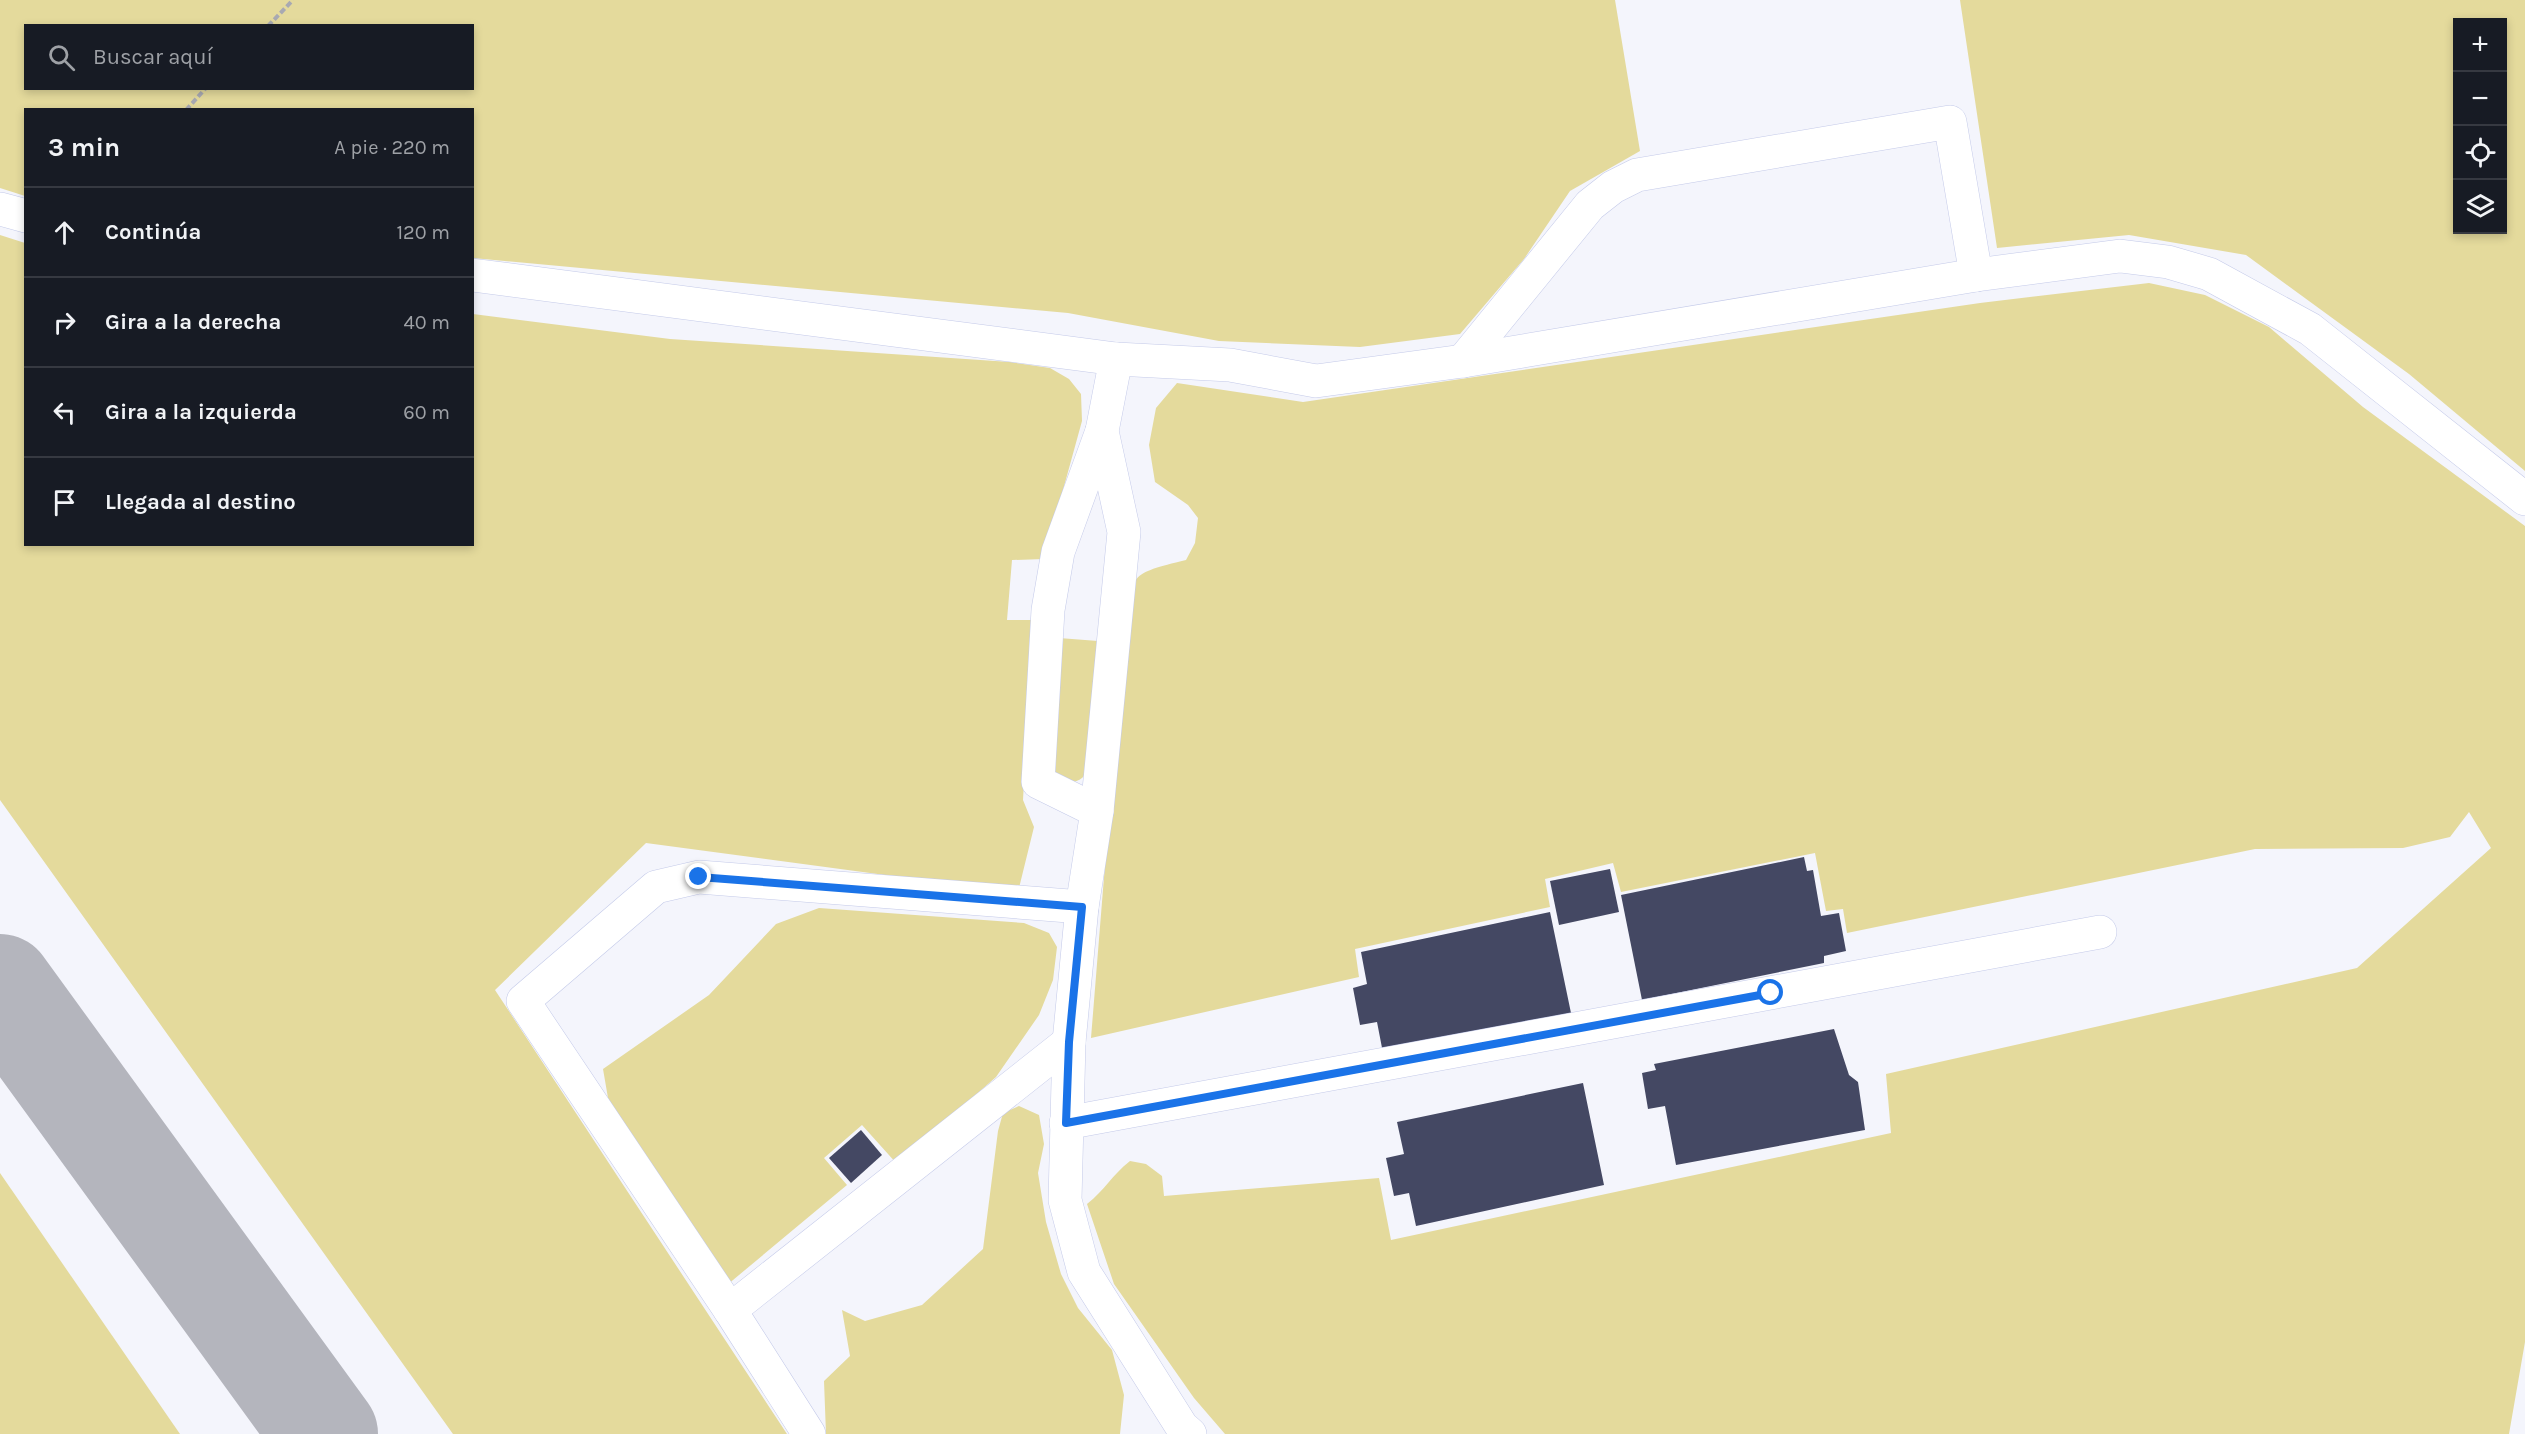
<!DOCTYPE html>
<html lang="es">
<head>
<meta charset="utf-8">
<style>
  :root { --surface:#171b24; --page:#242831; --text:#f1f3f6; --muted:#9ea1a6; --line:#363941 }
  body { margin:0; font-family:Karla,sans-serif; background:var(--page); color:var(--text) }
  .controls { position:absolute; right:18px; top:18px; display:grid; overflow:hidden; border-radius:0px; box-shadow:0 3px 9px #0003 }
  .controls button { width:54px; height:54px; display:grid; place-items:center; padding:0; border:0; border-bottom:2px solid var(--line); background:var(--surface); color:var(--text); font:30px sans-serif }
  .stop { position:absolute; width:18px; height:18px; margin:-14px; border:4px solid #1a73e8; border-radius:50%; background:#fff }
  .stop.end { background:#1a73e8; border-color:#fff; box-shadow:0 2px 6px #0008 }
  .list { margin:0; padding:0; list-style:none }
  h2 { display:flex; justify-content:space-between; align-items:center; height:78px; margin:0; padding:0 24px; font-size:26px }
  h2 small { font-size:20px; font-weight:400; color:var(--muted) }
  .list li { display:grid; grid-template-columns:39px 1fr auto; gap:18px; align-items:center; box-sizing:border-box; height:90px; padding:0 24px; border-top:2px solid var(--line) }
  .list b { display:block; font-size:22px; white-space:nowrap }
  .list em { font-size:20px; font-style:normal; color:var(--muted) }
  .icon { flex:none; width:33px; height:33px; fill:none; stroke:currentColor; stroke-width:2; stroke-linecap:round; stroke-linejoin:round }
  .map { position:relative; flex:none; width:2525px; height:1434px; overflow:hidden }
  .search { position:absolute; background:var(--surface); box-shadow:0 3px 9px #0003; left:24px; top:24px; width:450px; height:66px; display:flex; align-items:center; gap:15px; box-sizing:border-box; padding:0 21px; border-radius:0px; color:var(--muted); font-size:22px }
  .panel { position:absolute; background:var(--surface); box-shadow:0 3px 9px #0003; left:24px; top:108px; width:450px; height:438px; border-radius:0px }
  .map>svg:first-child { display:block }
</style>
</head>
<body>
<div class="map">
<svg width="2525" height="1434" viewBox="0 0 2525 1434">
  <rect width="100%" height="100%" fill="#f4f5fc"/>
  <!-- green -->
  <g fill="#e4da9c" fill-rule="evenodd">
    <path d="M0,0H1615L1640,151L1570,191L1524,259L1460,334L1360,347L1219,341L1068,313L473,258L472,110H26L25,196L0,188ZM26,26H472V88H26Z"/>
    <path d="M1960,0H2525V471L2409,374L2246,255L2129,235L1997,248ZM2458,22H2502V230H2458Z"/>
    <polygon points="0,235 25,243 26,544 472,544 473,314 670,339 1010,362 1050,368 1069,379 1081,394 1082,421 1044,559 1012,560 1007,620 1033,620 1023,800 1034,827 1019,888 982,888 646,843 495,990 787,1434 453,1434 0,800"/>
    <path d="M2149,283L2205,295L2269,327L2363,407L2525,526V1342L2509,1434H1225L1194,1398L1114,1284L1087,1204C1105,1190 1112,1175 1130,1161L1146,1164L1162,1176L1164,1196L1379,1178L1391,1240L1891,1133L1886,1074L2357,968L2491,848L2469,812L2450,837L2403,848L2255,849L1847,933L1843,909L1826,911L1815,853L1621,892L1613,863L1545,879L1550,907L1355,949L1359,977L1091,1038L1124,630C1132,573 1129,574 1186,560L1195,543L1198,518L1188,505L1155,482L1149,445L1156,408L1177,383L1303,402L1980,303Z"/>
    <path d="M1059,638L1098,641L1087,773C1076,786 1069,782 1055,776L1051,764Z"/>
    <polygon points="819,908 1024,923 1049,933 1057,947 1053,980 1039,1015 996,1077 897,1164 862,1125 824,1158 847,1185 727,1285 678,1213 608,1098 603,1069 709,995 776,924"/>
    <polygon points="1019,1106 1039,1115 1044,1144 1038,1173 1046,1222 1061,1274 1078,1308 1112,1350 1124,1395 1120,1434 826,1434 824,1381 850,1356 842,1310 865,1321 922,1305 983,1249 998,1131 1003,1113"/>
    <polygon points="0,1173 180,1434 0,1434"/>
  </g>
  <g fill="none" stroke-linecap="round" stroke-linejoin="round">
    <!-- taxiway -->
    <polyline stroke="#b4b5bd" stroke-width="106" points="0,987 325,1434"/>
  </g>
  <!-- building -->
  <g fill="#444863">
    <polygon points="1804,857 1807,871 1813,870 1821,916 1839,913 1846,951 1824,956 1824,963 1642,1000 1621,895"/>
    <polygon points="1610,869 1619,912 1559,925 1550,881"/>
    <polygon points="1550,912 1571,1013 1383,1053 1377,1022 1360,1025 1353,988 1367,984 1361,952"/>
    <polygon points="1834,1029 1849,1075 1858,1082 1865,1130 1676,1165 1665,1106 1648,1109 1642,1073 1656,1070 1654,1064"/>
    <polygon points="1583,1083 1604,1185 1416,1226 1409,1193 1394,1196 1386,1158 1404,1154 1397,1122"/>
    <polygon points="861,1130 882,1155 851,1183 829,1158"/>
  </g>
  <g fill="none" stroke-linecap="round" stroke-linejoin="round">
    <!-- minor casing -->
    <g stroke="#c4cae9" stroke-width="34">
      <g id="minor">
        <polyline points="0,209 26,216"/>
        <polyline points="472,275 1116,359 1102,431 1124,532 1097,811 1082,907 1069,1042 1065,1200 1084,1272 1182,1427 1190,1434"/>
        <polyline points="1116,359 1230,365 1316,381 1463,361 1976,275 2120,256 2168,262 2209,274 2310,329 2525,499"/>
        <polyline points="1463,361 1590,205 1613,187 1637,175 1950,122 1976,275"/>
        <polyline points="1097,811 1038,782 1048,610 1058,552 1102,431"/>
        <polyline points="1066,1123 2100,932"/>
        <polyline points="730,1310 1069,1042"/>
        <polyline points="809,1434 730,1310 523,1001 656,887 699,877 1082,907"/>
      </g>
    </g>
    <!-- path -->
    <g stroke="#a8a9b2" stroke-width="4" stroke-dasharray="6 3" stroke-linecap="butt">
      <polyline points="268,26 293,0"/>
      <polyline points="186,110 206,88"/>
    </g>
    <!-- minor -->
    <use href="#minor" stroke="#fff" stroke-width="33"/>
  </g>
  <g fill="none" stroke-linecap="round" stroke-linejoin="round">
    <!-- route -->
    <polyline stroke="#1a73e8" stroke-width="8" points="699,877 1082,907 1069,1042 1066,1123 1771,993"/>
  </g>
</svg>
<div class="controls">
<button>+</button>
<button>−</button>
<button><svg class="icon" aria-label="locate" viewBox="0 0 24 24"><circle cx="12" cy="12" r="6"/><path d="M12 2v4M12 18v4M2 12h4M18 12h4"/></svg></button>
<button><svg class="icon" aria-label="layers" viewBox="0 0 24 24"><path d="M12 4l9 5-9 5-9-5zM3 14l9 5 9-5"/></svg></button>
</div>
<div class="stop" style="left:1771px;top:993px"></div>
<div class="stop end" style="left:699px;top:877px"></div>
<div class="search"><svg class="icon" aria-label="search" viewBox="0 0 24 24"><circle cx="10" cy="10" r="6"/><path d="M15 15l6 6"/></svg>Buscar aquí</div>
<section class="panel">
<h2>3 min<small>A pie · 220 m</small></h2>
<ul class="list">
<li><svg class="icon" aria-label="ahead" viewBox="0 0 24 24"><path d="M12 20V5M6 11l6-6 6 6"/></svg><div><b>Continúa</b></div><em>120 m</em></li>
<li><svg class="icon" aria-label="right" viewBox="0 0 24 24"><path d="M7 20v-9h11M14 6l5 5-5 5"/></svg><div><b>Gira a la derecha</b></div><em>40 m</em></li>
<li><svg class="icon" aria-label="left" viewBox="0 0 24 24"><path d="M17 20v-9H6M10 6l-5 5 5 5"/></svg><div><b>Gira a la izquierda</b></div><em>60 m</em></li>
<li><svg class="icon" aria-label="arrive" viewBox="0 0 24 24"><path d="M6 21V4h12l-3 4 3 4H6"/></svg><div><b>Llegada al destino</b></div></li>
</ul>
</section>
</div>
</body>
</html>
